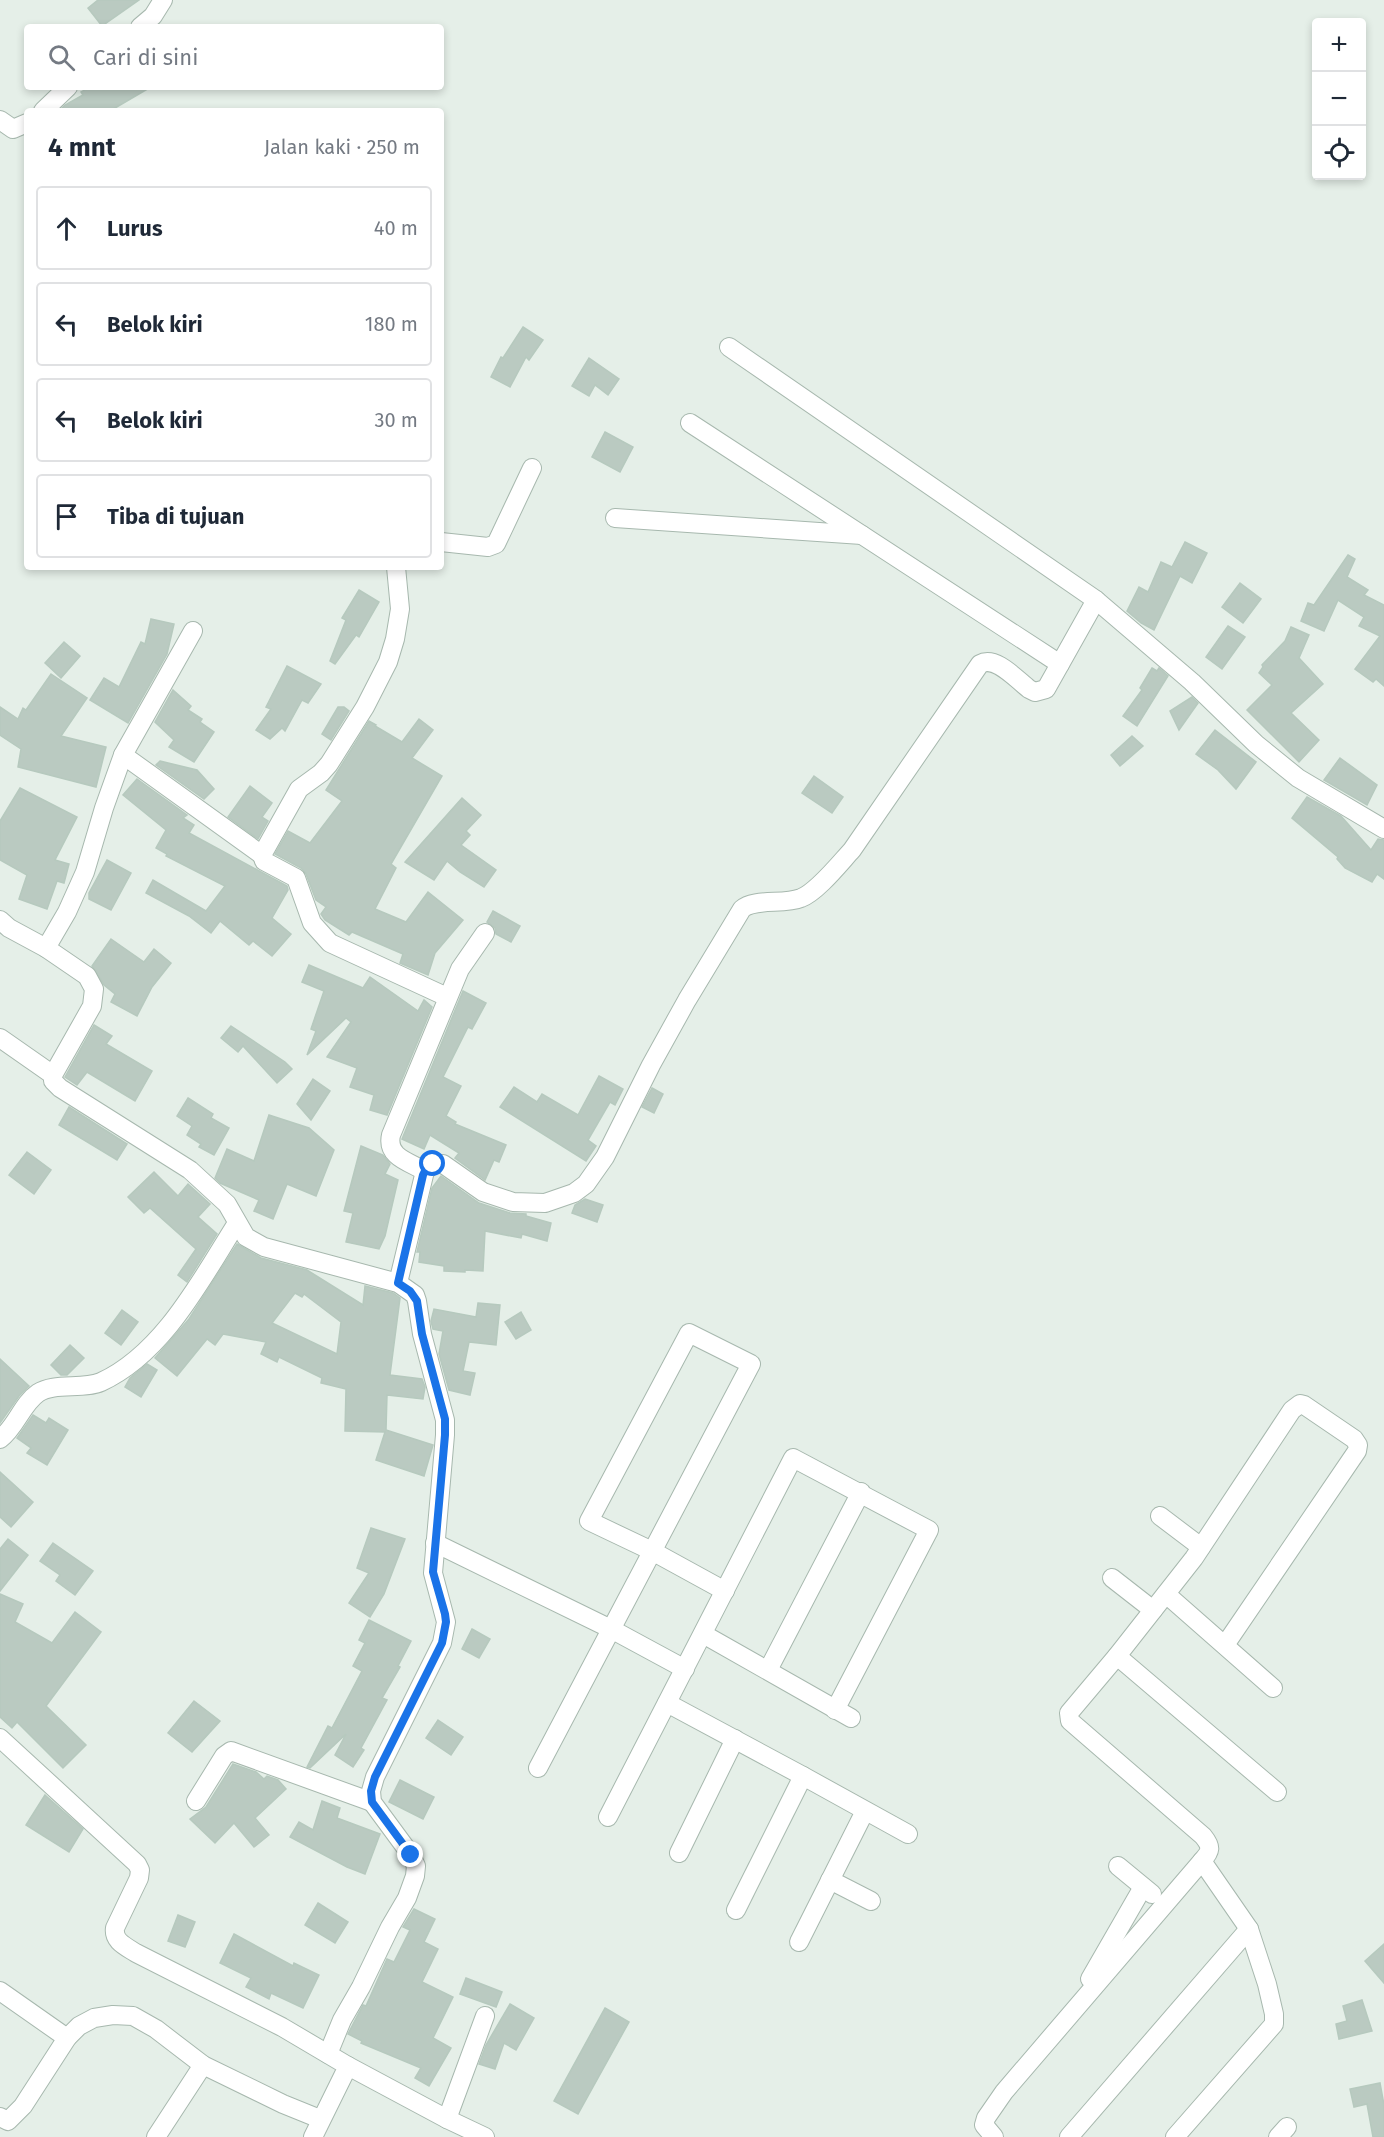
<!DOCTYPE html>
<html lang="id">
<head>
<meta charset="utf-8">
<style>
  :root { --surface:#fff; --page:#f2f2f3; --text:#1f2937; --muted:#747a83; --line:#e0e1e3 }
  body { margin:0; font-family:"Fira Sans",sans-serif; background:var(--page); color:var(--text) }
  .controls { position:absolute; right:18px; top:18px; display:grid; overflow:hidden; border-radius:6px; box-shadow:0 3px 9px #0003 }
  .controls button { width:54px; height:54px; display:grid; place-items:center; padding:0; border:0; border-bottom:2px solid var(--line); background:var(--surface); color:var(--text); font:30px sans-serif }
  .stop { position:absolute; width:18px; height:18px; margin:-14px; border:4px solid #1a73e8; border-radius:50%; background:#fff }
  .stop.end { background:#1a73e8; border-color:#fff; box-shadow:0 2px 6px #0008 }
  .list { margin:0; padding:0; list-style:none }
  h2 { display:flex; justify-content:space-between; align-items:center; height:78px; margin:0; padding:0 24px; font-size:26px }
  h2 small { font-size:20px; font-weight:400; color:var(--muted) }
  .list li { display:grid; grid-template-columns:39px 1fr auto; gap:18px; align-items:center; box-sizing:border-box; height:84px; margin:0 12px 12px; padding:0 12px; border:2px solid var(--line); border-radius:6px }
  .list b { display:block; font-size:22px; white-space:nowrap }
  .list em { font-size:20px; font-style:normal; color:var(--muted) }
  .icon { flex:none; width:33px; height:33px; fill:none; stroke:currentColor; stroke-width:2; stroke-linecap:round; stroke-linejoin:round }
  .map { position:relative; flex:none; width:1384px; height:2137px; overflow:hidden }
  .search { position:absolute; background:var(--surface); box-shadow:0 3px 9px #0003; left:24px; top:24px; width:420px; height:66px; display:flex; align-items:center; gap:15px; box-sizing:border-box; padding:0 21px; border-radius:6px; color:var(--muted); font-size:22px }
  .panel { position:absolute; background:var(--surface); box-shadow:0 3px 9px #0003; left:24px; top:108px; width:420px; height:462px; border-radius:6px }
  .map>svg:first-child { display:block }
</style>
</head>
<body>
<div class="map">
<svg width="1384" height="2137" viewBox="0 0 1384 2137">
  <rect width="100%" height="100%" fill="#e5efe8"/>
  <!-- building -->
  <g fill="#bacac1" stroke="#b6c9be" stroke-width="1.5" fill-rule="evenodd">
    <polygon points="98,0 139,0 102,26 88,8"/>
    <polygon points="90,87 151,87 110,111 59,111 65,105 83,95 81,92"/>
    <polygon points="523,327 543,340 529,360 526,357 510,387 491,377 501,357 503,358"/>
    <polygon points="589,358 619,379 608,395 595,385 589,396 572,386"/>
    <polygon points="605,432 633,447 620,472 592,457"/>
    <polygon points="1185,542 1207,553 1192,583 1180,576 1154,630 1141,623 1127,611 1139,587 1148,592 1161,562 1172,567"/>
    <polygon points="1348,555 1355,559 1347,577 1368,590 1364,595 1384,605 1384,686 1376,679 1373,682 1355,669 1380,636 1359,626 1364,617 1338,600 1324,631 1301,621 1308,603 1314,605"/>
    <polygon points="1240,583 1261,599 1243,623 1222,607"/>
    <polygon points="359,590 379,602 359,637 356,635 335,664 330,661 346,620 342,618"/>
    <polygon points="151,619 174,624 167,654 128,723 90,700 104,678 119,687 141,642 145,644"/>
    <polygon points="1228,626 1245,637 1222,669 1206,657"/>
    <polygon points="1291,627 1309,635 1299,658 1323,684 1291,713 1319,740 1299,762 1247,710 1272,685 1259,673 1263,667 1262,665 1285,641"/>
    <polygon points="64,642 80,656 61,678 45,663"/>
    <polygon points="287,666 321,684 308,703 302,700 285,731 282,728 270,739 256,730 271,709 266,707"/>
    <polygon points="1152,668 1157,671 1159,668 1168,676 1137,726 1123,716 1142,690 1140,688"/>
    <polygon points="51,674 87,698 61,736 106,747 96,787 18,767 21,749 0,735 0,707 18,719 23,708 26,710"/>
    <polygon points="173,690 191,706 188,710 202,719 200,722 214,732 194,762 169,747 174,740 155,722"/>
    <polygon points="1192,697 1198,703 1179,730 1170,711"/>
    <polygon points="338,707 344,707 349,711 331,740 322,734"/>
    <polygon points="419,719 433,730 412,758 442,776 391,864 396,868 375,909 406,922 428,892 463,920 435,953 428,975 400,963 403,954 352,932 349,935 325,920 321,914 326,907 316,900 306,874 301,868 275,854 288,831 310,843 342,801 326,790 369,721 376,725 375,726 402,742"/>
    <polygon points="1215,730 1256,762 1236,789 1218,770 1196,754"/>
    <polygon points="1132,736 1143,746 1120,766 1111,755"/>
    <polygon points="1340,758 1377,785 1367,805 1324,780"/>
    <polygon points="160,761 197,770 214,789 204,799 156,765"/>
    <polygon points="814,776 843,797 832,813 802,793"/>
    <polygon points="137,779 187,815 183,818 194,825 189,833 287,886 288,890 272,918 291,934 272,956 253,941 249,945 220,921 211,933 189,916 146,893 153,880 206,911 225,886 166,856 167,854 156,848 166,830 123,795"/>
    <polygon points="250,786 272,803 262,817 268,821 258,839 228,817"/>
    <polygon points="20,788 77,817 55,860 69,864 64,883 57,881 47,909 19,899 27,875 0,860 0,821"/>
    <polygon points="1307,797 1341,816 1371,850 1378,839 1384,840 1384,879 1377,874 1372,882 1345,868 1337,859 1338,857 1292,818"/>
    <polygon points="462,798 481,815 466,831 470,835 461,845 496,870 484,887 460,872 447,861 434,880 405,862"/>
    <polygon points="107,860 131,873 111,910 89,899 89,893"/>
    <polygon points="493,911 520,926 511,942 496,934 495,928 487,922"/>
    <polygon points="111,939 144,962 154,949 171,963 152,987 137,1016 111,1002 115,994 104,985 92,966"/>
    <polygon points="309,965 363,988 370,977 418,1011 424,1000 432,1007 387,1115 370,1110 374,1095 350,1087 357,1068 327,1057 351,1022 346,1018 307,1055 316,1031 311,1029 324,991 302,982"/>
    <polygon points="463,991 486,1003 472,1029 468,1027 443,1077 461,1086 446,1116 456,1122 455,1124 506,1145 499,1162 494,1160 485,1180 455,1158 459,1153 430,1135 424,1149 402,1139"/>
    <polygon points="94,1025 112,1036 106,1044 152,1071 135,1101 87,1072 77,1085 65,1077"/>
    <polygon points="231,1026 285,1062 292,1069 277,1083 243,1046 238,1052 221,1038"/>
    <polygon points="599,1076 623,1089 615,1105 610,1102 588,1140 596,1146 586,1161 500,1107 514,1087 537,1102 542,1094 578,1115"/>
    <polygon points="313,1079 330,1091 311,1120 297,1104"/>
    <polygon points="652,1088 663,1094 654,1113 642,1107"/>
    <polygon points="188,1098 213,1114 211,1118 229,1128 214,1155 199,1147 201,1144 187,1135 192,1126 177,1116"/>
    <polygon points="69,1107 127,1144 117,1160 59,1125"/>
    <polygon points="269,1115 309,1128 334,1150 316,1196 287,1184 273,1219 254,1211 259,1200 220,1183 215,1178 227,1149 254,1161"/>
    <polygon points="361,1146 383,1155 390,1164 385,1174 398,1180 385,1236 379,1249 346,1242 353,1213 344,1211"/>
    <polygon points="27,1152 51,1170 34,1194 9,1175"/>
    <polygon points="154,1172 178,1196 188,1184 210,1204 198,1217 217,1234 187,1282 178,1275 196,1249 150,1208 144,1213 128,1197"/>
    <polygon points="441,1176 479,1203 510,1213 526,1214 526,1216 551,1223 547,1241 522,1234 521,1238 485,1231 483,1271 465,1270 465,1272 444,1271 444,1266 419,1262 420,1252 417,1252 432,1188"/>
    <polygon points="585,1199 603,1205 597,1222 572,1213 575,1205"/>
    <path d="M237,1244L261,1258L307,1270L363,1305L365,1286L393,1293L400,1298L390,1375L422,1379L425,1387L423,1399L387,1395L386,1430L433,1445L424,1476L376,1460L385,1432L345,1431L346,1389L321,1383L322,1378L279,1357L277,1362L261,1354L266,1342L223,1334L215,1345L207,1339L177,1376L155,1358L189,1319ZM295,1293L302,1297L304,1294L341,1322L337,1354L272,1323Z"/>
    <polygon points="478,1303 500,1305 496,1345 469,1342 463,1371 475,1373 470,1395 449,1390 439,1354 443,1331 433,1329 431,1321 434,1309 476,1317"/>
    <polygon points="122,1310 138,1322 121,1345 105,1333"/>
    <polygon points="521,1312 531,1330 516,1339 505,1322"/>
    <polygon points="70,1345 84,1358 67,1375 61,1375 51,1365"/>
    <polygon points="0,1359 29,1386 19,1396 0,1423"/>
    <polygon points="147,1364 157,1370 141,1397 125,1387 130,1378"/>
    <polygon points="33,1415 46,1423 49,1418 68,1430 47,1465 27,1453 31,1448 17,1438"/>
    <polygon points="0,1472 33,1502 11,1527 0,1517"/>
    <polygon points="371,1528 405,1539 384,1594 370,1617 349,1603 369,1573 357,1568"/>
    <polygon points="8,1539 28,1555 0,1591 0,1549"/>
    <polygon points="53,1543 93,1571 75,1595 56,1581 60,1575 40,1561"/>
    <polygon points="0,1594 23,1604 15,1622 52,1643 75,1612 101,1632 46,1706 86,1745 63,1768 17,1722 12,1728 0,1717"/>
    <polygon points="369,1620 411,1641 398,1666 400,1667 382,1698 387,1700 361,1748 364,1750 353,1767 335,1755 346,1734 310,1768 307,1767 328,1726 332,1728 362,1671 353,1666 365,1643 359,1640"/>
    <polygon points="472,1629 490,1639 479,1658 462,1649"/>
    <polygon points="194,1701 220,1721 192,1752 168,1733"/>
    <polygon points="438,1720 463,1737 451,1755 426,1738"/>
    <polygon points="233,1764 256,1772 264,1779 267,1776 278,1780 286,1789 255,1818 269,1835 254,1847 234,1823 215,1843 190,1819 206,1807"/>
    <polygon points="400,1780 434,1797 423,1819 389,1802"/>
    <polygon points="45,1795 83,1829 69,1852 26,1825"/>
    <polygon points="322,1801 340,1808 337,1818 380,1834 365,1874 347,1867 290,1837 299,1822 313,1830"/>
    <polygon points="318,1903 348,1922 335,1943 305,1925"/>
    <polygon points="414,1909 435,1919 424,1942 438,1949 422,1982 453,1997 433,2038 451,2048 429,2086 415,2078 421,2068 361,2043 362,2041 348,2034 363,2005 366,2006 387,1959 394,1962 410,1930 403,1927"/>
    <polygon points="178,1915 195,1922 185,1947 168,1941"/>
    <polygon points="234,1934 293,1966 294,1963 319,1975 303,2008 271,1993 269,1999 246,1987 251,1978 220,1963"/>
    <polygon points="1384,1944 1384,1983 1365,1961"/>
    <polygon points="466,1978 502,1992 496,2007 460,1994"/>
    <polygon points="1362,2000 1372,2031 1339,2039 1336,2024 1347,2021 1343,2006"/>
    <polygon points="510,2004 534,2018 516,2050 504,2043 495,2069 479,2064 486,2045"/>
    <polygon points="605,2008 629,2022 578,2114 554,2101"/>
    <polygon points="1380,2083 1384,2105 1384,2137 1373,2137 1367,2104 1354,2107 1350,2089"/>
  </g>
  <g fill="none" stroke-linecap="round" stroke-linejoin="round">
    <!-- minor casing -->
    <g stroke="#a7b8ae" stroke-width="20">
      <g id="minor">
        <polyline points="140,27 153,16 163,0"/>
        <polyline points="43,111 68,87"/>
        <polyline points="0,120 13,129 27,123"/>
        <polyline points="729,347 1096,600 1192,682 1256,744 1298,778 1384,829"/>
        <polyline points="690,423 1060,664"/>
        <polyline points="615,518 862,535"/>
        <polyline points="441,542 488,547 496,544 532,468"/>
        <polyline points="396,567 400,609 395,639 388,662 365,707 329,764 321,773 299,789 262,855 264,861 296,878 312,923 330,943 447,997"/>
        <polyline points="123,755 262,855"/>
        <polyline points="0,920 9,928 46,948 87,976 94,989 92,1006 53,1075"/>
        <polyline points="46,948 67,912 85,872 104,808 123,755 193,631"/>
        <polyline points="0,1038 53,1075 53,1081 60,1088 190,1170 227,1204 246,1237 264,1247 398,1283 415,1295 417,1301 422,1334 445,1420 445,1435 433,1573 446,1622 442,1643 375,1777 371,1791 372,1802 411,1855 416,1866 415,1876 407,1898 390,1927 361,1987 342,2020 328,2054"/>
        <path d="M425,1171C409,1162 386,1157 391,1135L460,969L485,933"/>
        <path d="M398,1283L425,1171L433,1164H443L483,1192L513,1202L545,1203L574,1193L586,1184L605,1157L651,1065L687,1000L742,909C754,898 784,905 801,898C817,892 840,863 852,850L980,664C996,655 1017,680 1029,689L1035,692L1046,689L1096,600"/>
        <path d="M0,1439C16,1427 22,1404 38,1393C54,1382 83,1390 101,1382C164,1353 202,1278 237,1223"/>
        <polyline points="1160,1516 1201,1547"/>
        <polyline points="435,1543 611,1629 685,1669"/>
        <polyline points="1112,1578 1153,1610"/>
        <polyline points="1166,1594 1273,1688"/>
        <polyline points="703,1634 851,1718"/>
        <polyline points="1117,1656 1277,1792"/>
        <polyline points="768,1670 861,1492"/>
        <polyline points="667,1703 803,1776 908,1834"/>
        <path d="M0,1738L137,1864L140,1870L139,1878L115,1928C113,1941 125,1946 136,1953L282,2027L348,2066L313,2137"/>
        <path d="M538,1768C608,1633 680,1499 751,1364L689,1333L589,1521L652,1551L725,1591"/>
        <polyline points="196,1801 224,1756 231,1751 372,1802"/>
        <polyline points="608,1817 793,1458 929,1530 835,1710"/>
        <polyline points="679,1853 735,1739"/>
        <polyline points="1118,1866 1152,1894"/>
        <polyline points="830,1880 871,1901"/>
        <polyline points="736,1910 803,1776"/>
        <polyline points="799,1942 865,1811"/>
        <polyline points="1090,1979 1143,1887"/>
        <polyline points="0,1991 67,2038"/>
        <polyline points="348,2066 447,2119 485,2137"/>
        <polyline points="0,2117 8,2121 23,2106 67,2038 79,2026 94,2018 113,2015 133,2016 156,2029 203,2065 283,2104 320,2119"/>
        <polyline points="447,2119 485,2016"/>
        <polyline points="156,2137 203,2065"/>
        <polyline points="994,2137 984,2125 986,2118 1004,2092 1202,1861"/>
        <polyline points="1069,2137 1249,1929"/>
        <path d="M1175,2137L1274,2024V2014L1267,1984L1249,1929L1202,1861C1211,1851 1212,1847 1203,1836L1070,1721L1069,1713L1117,1656L1194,1558L1292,1410L1300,1404L1304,1405L1354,1439L1358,1445L1357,1451L1225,1645"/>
        <polyline points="1278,2137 1287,2127"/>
      </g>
    </g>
    <!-- minor -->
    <use href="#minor" stroke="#fff" stroke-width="18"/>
  </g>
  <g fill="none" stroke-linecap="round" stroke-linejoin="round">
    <!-- route -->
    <polyline stroke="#1a73e8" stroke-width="8" points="411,1855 372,1802 371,1791 375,1777 442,1643 446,1622 445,1614 433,1572 445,1435 445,1419 422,1334 417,1301 410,1291 398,1283 423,1175 425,1171 433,1164"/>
  </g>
</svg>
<div class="controls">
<button>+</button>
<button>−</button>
<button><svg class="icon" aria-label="locate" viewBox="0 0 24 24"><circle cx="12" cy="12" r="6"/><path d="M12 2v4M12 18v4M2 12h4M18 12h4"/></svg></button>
</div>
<div class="stop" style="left:433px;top:1164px"></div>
<div class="stop end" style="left:411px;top:1855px"></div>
<div class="search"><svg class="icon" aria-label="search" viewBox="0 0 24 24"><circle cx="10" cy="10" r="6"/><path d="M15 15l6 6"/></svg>Cari di sini</div>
<section class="panel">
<h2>4 mnt<small>Jalan kaki · 250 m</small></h2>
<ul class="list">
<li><svg class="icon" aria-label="ahead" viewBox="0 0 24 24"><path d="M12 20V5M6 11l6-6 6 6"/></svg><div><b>Lurus</b></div><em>40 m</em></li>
<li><svg class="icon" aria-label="left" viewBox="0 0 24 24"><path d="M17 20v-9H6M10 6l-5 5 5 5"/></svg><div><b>Belok kiri</b></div><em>180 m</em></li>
<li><svg class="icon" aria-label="left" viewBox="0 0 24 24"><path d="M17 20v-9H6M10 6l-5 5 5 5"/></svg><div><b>Belok kiri</b></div><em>30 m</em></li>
<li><svg class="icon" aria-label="arrive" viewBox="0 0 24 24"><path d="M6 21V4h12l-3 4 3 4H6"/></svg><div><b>Tiba di tujuan</b></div></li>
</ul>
</section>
</div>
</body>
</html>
